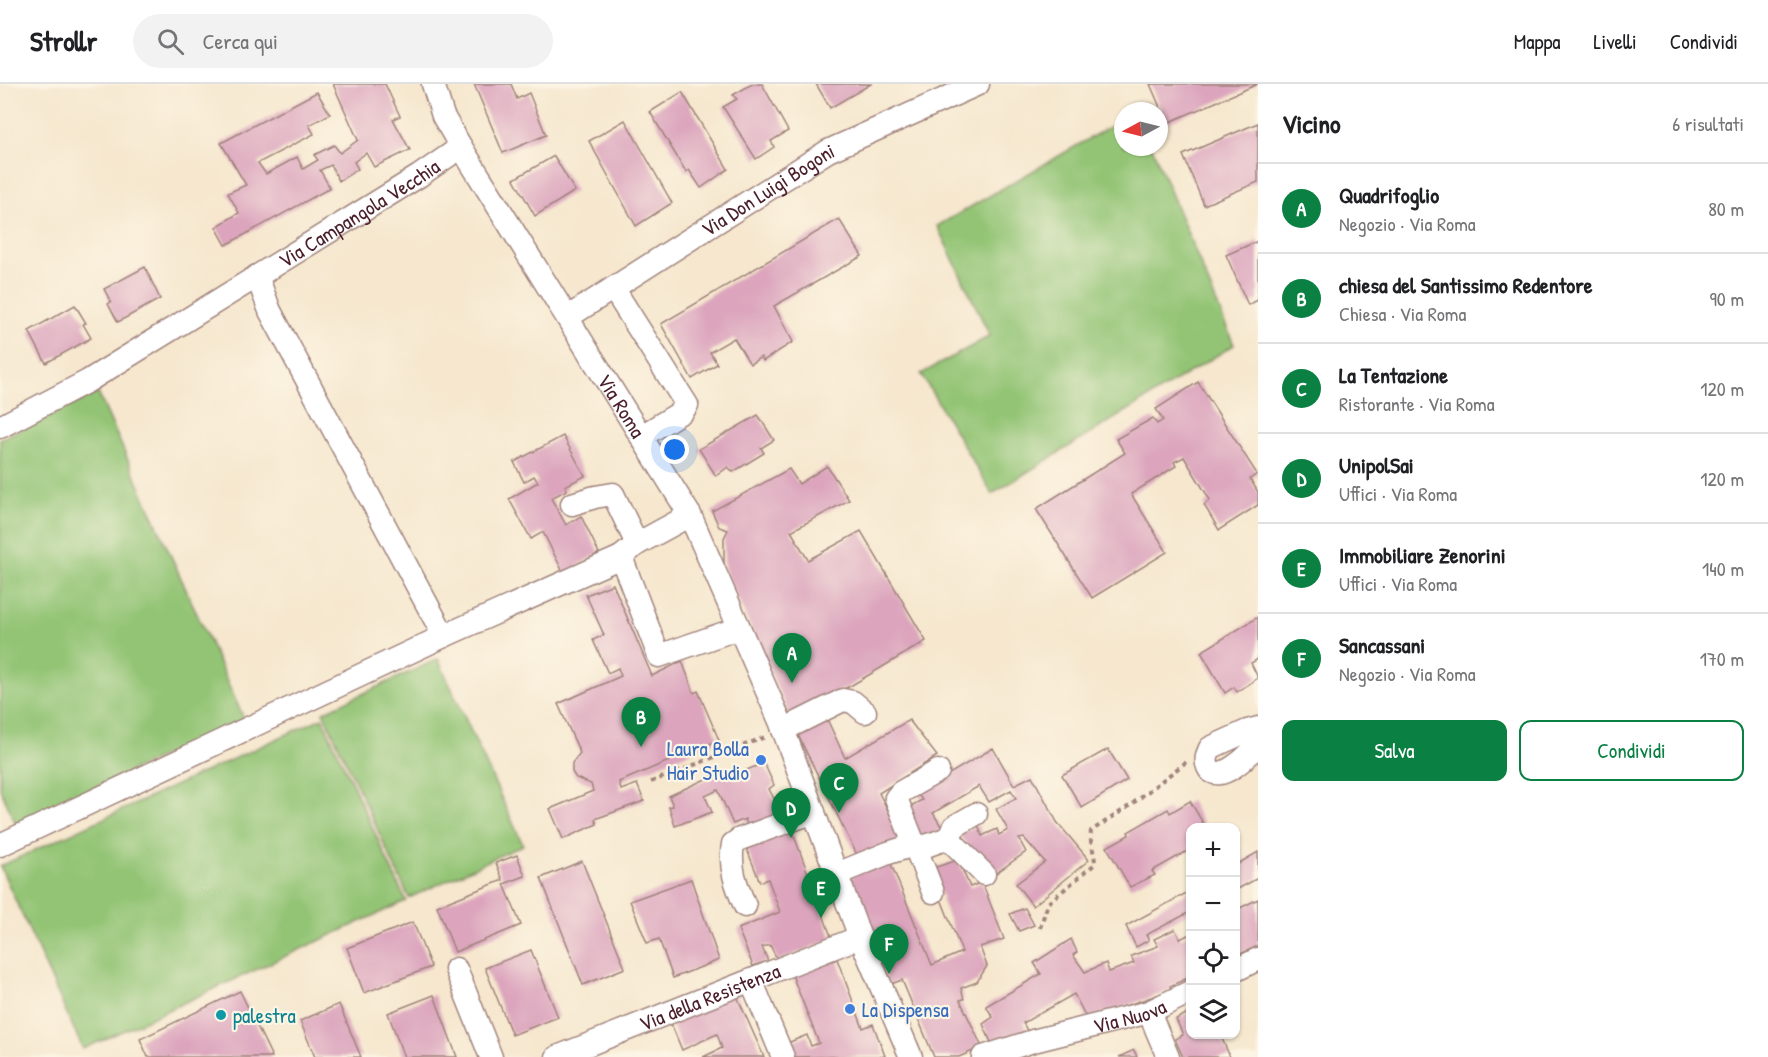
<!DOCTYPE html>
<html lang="it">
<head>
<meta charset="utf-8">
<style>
  :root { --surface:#fff; --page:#f2f2f2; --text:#202124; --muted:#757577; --line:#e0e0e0; --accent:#0b8043 }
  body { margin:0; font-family:"Patrick Hand",sans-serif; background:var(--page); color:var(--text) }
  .controls { position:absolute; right:18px; bottom:18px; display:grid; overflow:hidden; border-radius:12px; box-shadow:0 2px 4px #0004 }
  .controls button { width:54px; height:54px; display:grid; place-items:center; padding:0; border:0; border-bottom:2px solid var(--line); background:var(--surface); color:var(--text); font:30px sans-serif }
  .compass { position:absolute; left:1114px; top:18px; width:54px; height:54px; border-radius:50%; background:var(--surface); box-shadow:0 2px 4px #0004; rotate:263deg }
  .you { position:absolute; left:675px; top:366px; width:21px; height:21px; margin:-15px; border:4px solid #fff; border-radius:50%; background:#1a73e8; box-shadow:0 0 0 9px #1a73e833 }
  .badge { display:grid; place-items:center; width:39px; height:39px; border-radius:50%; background:var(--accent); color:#fff; font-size:20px; font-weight:700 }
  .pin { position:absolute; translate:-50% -50px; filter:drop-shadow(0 2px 3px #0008) }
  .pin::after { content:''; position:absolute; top:32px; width:21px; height:18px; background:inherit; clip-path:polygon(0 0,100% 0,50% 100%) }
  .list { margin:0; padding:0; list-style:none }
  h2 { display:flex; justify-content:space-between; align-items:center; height:78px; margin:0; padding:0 24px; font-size:26px }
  h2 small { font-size:20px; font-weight:400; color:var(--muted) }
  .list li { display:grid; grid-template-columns:39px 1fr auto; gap:18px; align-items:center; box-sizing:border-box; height:90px; padding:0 24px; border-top:2px solid var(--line) }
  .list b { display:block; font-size:22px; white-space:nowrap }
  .list p { margin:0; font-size:20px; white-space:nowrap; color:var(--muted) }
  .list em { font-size:20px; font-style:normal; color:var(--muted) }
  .actions { display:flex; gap:12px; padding:18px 24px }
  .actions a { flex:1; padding:14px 0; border:2px solid var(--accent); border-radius:12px; text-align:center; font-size:21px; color:var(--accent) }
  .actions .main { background:var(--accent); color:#fff }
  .icon { flex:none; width:33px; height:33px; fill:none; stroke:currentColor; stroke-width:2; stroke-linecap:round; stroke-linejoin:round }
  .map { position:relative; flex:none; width:1258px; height:973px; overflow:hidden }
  header { display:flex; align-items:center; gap:36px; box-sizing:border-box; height:84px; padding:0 30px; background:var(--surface); border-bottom:2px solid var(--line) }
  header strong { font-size:28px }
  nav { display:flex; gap:33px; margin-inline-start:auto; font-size:21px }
  .search { width:420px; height:54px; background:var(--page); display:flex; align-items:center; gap:15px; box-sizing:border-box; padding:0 21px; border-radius:33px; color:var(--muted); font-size:22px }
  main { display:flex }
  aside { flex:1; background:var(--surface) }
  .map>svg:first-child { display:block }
</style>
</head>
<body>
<header>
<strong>Strollr</strong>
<div class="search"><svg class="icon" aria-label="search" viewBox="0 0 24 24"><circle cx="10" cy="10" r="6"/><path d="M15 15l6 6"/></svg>Cerca qui</div>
<nav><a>Mappa</a><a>Livelli</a><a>Condividi</a></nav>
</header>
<main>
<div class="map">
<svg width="1258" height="973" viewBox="0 0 1258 973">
  <rect width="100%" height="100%" fill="#fcf5e5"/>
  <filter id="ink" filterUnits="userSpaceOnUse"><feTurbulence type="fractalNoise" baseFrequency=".0167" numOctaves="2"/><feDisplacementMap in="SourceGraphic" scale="12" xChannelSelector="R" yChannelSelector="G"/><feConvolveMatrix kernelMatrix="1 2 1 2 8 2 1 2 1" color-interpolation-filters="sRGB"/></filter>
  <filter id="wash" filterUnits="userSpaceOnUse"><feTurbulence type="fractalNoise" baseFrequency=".008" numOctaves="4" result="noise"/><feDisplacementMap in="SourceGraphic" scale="24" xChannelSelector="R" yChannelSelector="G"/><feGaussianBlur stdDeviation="1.35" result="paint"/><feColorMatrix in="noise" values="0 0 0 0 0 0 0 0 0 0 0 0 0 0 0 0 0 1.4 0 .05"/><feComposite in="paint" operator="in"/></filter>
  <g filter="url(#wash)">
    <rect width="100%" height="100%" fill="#f6e7ce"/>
    <!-- green -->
    <g fill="#93c474" stroke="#6e7250" stroke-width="1.5">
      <polygon points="1123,35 1123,63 1152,63 1234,261 992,410 921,290 990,252 937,142"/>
      <polygon points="98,309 244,635 16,740 0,705 0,355"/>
      <polygon points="438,575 523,761 409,814 323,628"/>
      <polygon points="322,634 406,817 83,965 0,782"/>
    </g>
    <g id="blocks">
      <!-- building -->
      <g fill="#dca5bd">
        <polygon points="333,0 385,0 400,32 393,35 410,66 374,83 366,69 354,78 358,85 339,97 331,81 320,86 330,104 226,161 216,143 239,129 228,109 246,101 221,59 317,8 330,30 309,41 314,50 258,79 266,90 297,73 303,85 318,76 314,71 334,61 340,69 358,56"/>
        <polygon points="474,0 511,0 517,15 529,9 546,51 503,69"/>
        <polygon points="752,0 762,0 788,47 771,57 774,63 756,75 723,23 737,15 733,11"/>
        <polygon points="816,0 871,0 830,24"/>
        <polygon points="1150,0 1258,0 1167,39"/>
        <polygon points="682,8 728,85 701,104 689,86 686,88 650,28"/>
        <polygon points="625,36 672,119 636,142 589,57"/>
        <polygon points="1258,39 1258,98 1204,121 1183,71"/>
        <polygon points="554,72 575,107 535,132 514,95"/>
        <polygon points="839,135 862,172 774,222 793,258 763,277 761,273 750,280 734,254 710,268 717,280 692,295 661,240"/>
        <polygon points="1258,157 1258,216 1248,221 1226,171"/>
        <polygon points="145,183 160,215 118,238 108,220 111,218 104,205"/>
        <polygon points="75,221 86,239 83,240 91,254 46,279 29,247"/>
        <polygon points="1198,298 1257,390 1250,395 1258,408 1258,421 1219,446 1204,421 1210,416 1184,373 1174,378 1176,382 1131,410 1167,468 1092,514 1036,425 1125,369 1116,355 1153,334 1157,340 1163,336 1156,325"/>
        <polygon points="758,331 774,356 761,364 764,369 733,388 728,383 716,392 699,365"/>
        <polygon points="563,352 585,392 565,402 567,406 551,414 566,441 581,432 599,469 564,490 543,448 531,455 509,415 538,398 534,392 524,398 514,378"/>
        <polygon points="827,382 849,416 791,447 808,476 861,447 926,557 852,601 790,632 724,484 724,454 728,446 719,443 712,427 789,385 799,400"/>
        <polygon points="613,500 652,592 682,577 694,609 698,607 719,656 619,698 621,706 637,700 644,717 595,735 597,740 563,755 550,725 593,707 591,700 576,694 572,688 572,679 580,669 558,620 621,592 618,584 608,589 593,556 604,551 586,511"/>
        <polygon points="1258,533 1258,575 1251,579 1258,594 1237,608 1234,603 1225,609 1201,568"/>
        <polygon points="827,635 845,674 909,636 937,672 879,709 902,754 860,777 798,651"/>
        <polygon points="993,664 1014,701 1032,692 1057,738 1089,776 1033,822 1016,800 1045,778 1024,754 1019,755 1026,768 992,792 958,750 978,741 982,752 997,745 999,751 1008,746 996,725 1016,714 1011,706 989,718 979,702 933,729 943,745 923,758 905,725 922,716 917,709"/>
        <polygon points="1108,665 1127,696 1082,724 1062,691"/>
        <polygon points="764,679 774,701 769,705 783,732 749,746 745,735 733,740 718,706 705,712 712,728 675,742 669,723 673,722 669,712 723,687 727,694"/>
        <polygon points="1190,717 1206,744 1190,744 1190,768 1189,766 1152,787 1155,791 1130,803 1107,763 1129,751 1128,748 1168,725 1170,729"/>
        <polygon points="792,746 832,855 778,877 770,861 762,863 768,877 753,882 738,845 780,828 768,795 760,798 746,763"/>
        <polygon points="1258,768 1258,794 1236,806 1236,781"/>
        <polygon points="517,771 525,792 504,800 521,841 455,868 437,822 503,796 496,779"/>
        <polygon points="889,775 932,881 962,868 941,815 943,814 930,785 958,776 970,803 982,798 1004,855 980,863 987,882 977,898 961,904 964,915 960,916 982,963 959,973 934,973 902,896 888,901 846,795"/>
        <polygon points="582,777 625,884 583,901 541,794"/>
        <polygon points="691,795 719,876 673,894 659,855 647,859 630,817"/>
        <polygon points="1190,807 1190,828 1146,851 1149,856 1136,863 1126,842"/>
        <polygon points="1258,815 1258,862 1236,872 1236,826"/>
        <polygon points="1025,824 1034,841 1019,847 1010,830"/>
        <polygon points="413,838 431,883 364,909 347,864"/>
        <polygon points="1175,845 1180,855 1190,850 1190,893 1170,902 1172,906 1087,935 1074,910 1023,939 1030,952 993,963 983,940 993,933 986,922 1041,890 1034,879 1071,855 1077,868 1073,871 1085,888 1106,879 1109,888 1134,879 1131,872 1158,862 1154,855"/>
        <polygon points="531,866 558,933 512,951 485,884"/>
        <polygon points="837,875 863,944 873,940 885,972 791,973 785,960 807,951 811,962 819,959 792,891"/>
        <polygon points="240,907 272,973 148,973 140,955"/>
        <polygon points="736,910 764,973 703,973 722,964 717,950 682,966 670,937"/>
        <polygon points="434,911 457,973 404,973 388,929"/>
        <polygon points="339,920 361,973 315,973 300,937"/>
        <polygon points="1190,928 1190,950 1220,950 1230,973 1183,973 1175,955 1183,951 1176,935"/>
        <polygon points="1134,966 1137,973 1119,973"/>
      </g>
    </g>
  </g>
  <g filter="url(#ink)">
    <use href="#blocks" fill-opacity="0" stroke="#a0837c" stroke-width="1.5"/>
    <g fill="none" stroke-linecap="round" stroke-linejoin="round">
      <!-- minor casing -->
      <g stroke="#a0837c" stroke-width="25">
        <g id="minor">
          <path id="s1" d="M433,0L443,32L461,63L690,431L780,637L858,848L911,973"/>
          <polyline points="257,192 270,227 444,552"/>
          <polyline points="613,204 687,321 683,327 642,352"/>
          <path id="s2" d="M568,233L828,67L978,0"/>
          <path id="s3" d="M0,343L88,297L419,92L461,63"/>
          <polyline points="572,420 595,413 613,410 637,460"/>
          <polyline points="621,473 659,572 739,544"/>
          <path d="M1258,644L1247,647L1210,664C1207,671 1205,676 1208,683C1217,703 1251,670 1258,660"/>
          <polyline points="783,646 843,616 853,618 865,628"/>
          <polyline points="948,754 984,790"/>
          <polyline points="0,761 444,552 621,473 637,460 690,431"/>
          <polyline points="837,790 888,769 914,761 926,762 948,754 955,742 976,730"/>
          <polyline points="933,808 896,714 901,708 938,687"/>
          <path d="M745,822C736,801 729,783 733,760L740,755L814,728"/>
          <polyline points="456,885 491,973"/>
          <polyline points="1236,886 1258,875"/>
          <polyline points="751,896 783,973"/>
          <polyline points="1149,928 1168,973"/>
          <path id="s4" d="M557,973L860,853"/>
          <path id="s5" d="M983,973L1033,957L1149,928L1190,908"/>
        </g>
      </g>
      <!-- path -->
      <g stroke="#a0837c" stroke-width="4" stroke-dasharray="4.5 4.5" stroke-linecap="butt">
        <polyline points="651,698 765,653"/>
        <path d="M1040,844L1048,819L1095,780C1095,767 1089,760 1091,747L1128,723L1186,678"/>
      </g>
      <!-- minor -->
      <use href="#minor" stroke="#fff" stroke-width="22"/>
    </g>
  </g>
  <!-- markers -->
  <g fill="#3f7fe0" stroke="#fcf5e5" stroke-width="2">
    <circle cx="761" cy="676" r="6"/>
    <circle cx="850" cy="925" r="6"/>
  </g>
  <circle fill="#0f9aa8" stroke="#fcf5e5" stroke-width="2" cx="221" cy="931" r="6"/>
  <g text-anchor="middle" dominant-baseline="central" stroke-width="4.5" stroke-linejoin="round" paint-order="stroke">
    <!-- street labels -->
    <g font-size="21" fill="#4a1f2b" stroke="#fcf5e5">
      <text stroke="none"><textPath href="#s2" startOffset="237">Via Don Luigi Bogoni</textPath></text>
      <text stroke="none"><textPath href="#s3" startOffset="418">Via Campangola Vecchia</textPath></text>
      <text stroke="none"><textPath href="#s1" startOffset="374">Via Roma</textPath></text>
      <text stroke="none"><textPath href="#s4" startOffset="164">Via della Resistenza</textPath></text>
      <text stroke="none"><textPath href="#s5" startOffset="152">Via Nuova</textPath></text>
    </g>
    <!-- shop labels -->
    <g font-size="21" fill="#366cbe" stroke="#fcf5e5" text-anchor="end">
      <text x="749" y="664">Laura Bolla<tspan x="749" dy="24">Hair Studio</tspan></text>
      <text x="862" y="925" text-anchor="start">La Dispensa</text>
    </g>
    <!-- culture labels -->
    <g font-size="21" fill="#0d838f" stroke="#fcf5e5" text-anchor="start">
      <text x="233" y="931">palestra</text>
    </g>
  </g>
</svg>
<div class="controls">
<button>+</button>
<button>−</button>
<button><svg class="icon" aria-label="locate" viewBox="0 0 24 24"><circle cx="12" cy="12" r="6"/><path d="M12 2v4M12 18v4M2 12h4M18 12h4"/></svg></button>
<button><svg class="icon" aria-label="layers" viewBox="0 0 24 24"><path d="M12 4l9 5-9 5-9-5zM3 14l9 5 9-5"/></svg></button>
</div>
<svg class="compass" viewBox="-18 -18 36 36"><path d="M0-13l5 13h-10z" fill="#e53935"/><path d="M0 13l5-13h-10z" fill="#757577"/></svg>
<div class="you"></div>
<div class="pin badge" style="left:792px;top:599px">A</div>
<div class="pin badge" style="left:641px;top:663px">B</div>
<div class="pin badge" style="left:839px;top:729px">C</div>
<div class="pin badge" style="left:791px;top:754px">D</div>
<div class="pin badge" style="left:821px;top:834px">E</div>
<div class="pin badge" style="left:889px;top:890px">F</div>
</div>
<aside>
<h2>Vicino<small>6 risultati</small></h2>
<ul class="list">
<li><span class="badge">A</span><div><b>Quadrifoglio</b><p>Negozio · Via Roma</p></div><em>80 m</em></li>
<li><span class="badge">B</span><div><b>chiesa del Santissimo Redentore</b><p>Chiesa · Via Roma</p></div><em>90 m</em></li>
<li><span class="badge">C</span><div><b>La Tentazione</b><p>Ristorante · Via Roma</p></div><em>120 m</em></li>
<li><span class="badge">D</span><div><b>UnipolSai</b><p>Uffici · Via Roma</p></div><em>120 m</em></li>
<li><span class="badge">E</span><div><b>Immobiliare Zenorini</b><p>Uffici · Via Roma</p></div><em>140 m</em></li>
<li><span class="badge">F</span><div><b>Sancassani</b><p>Negozio · Via Roma</p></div><em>170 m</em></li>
</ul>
<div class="actions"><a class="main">Salva</a><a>Condividi</a></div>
</aside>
</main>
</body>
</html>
